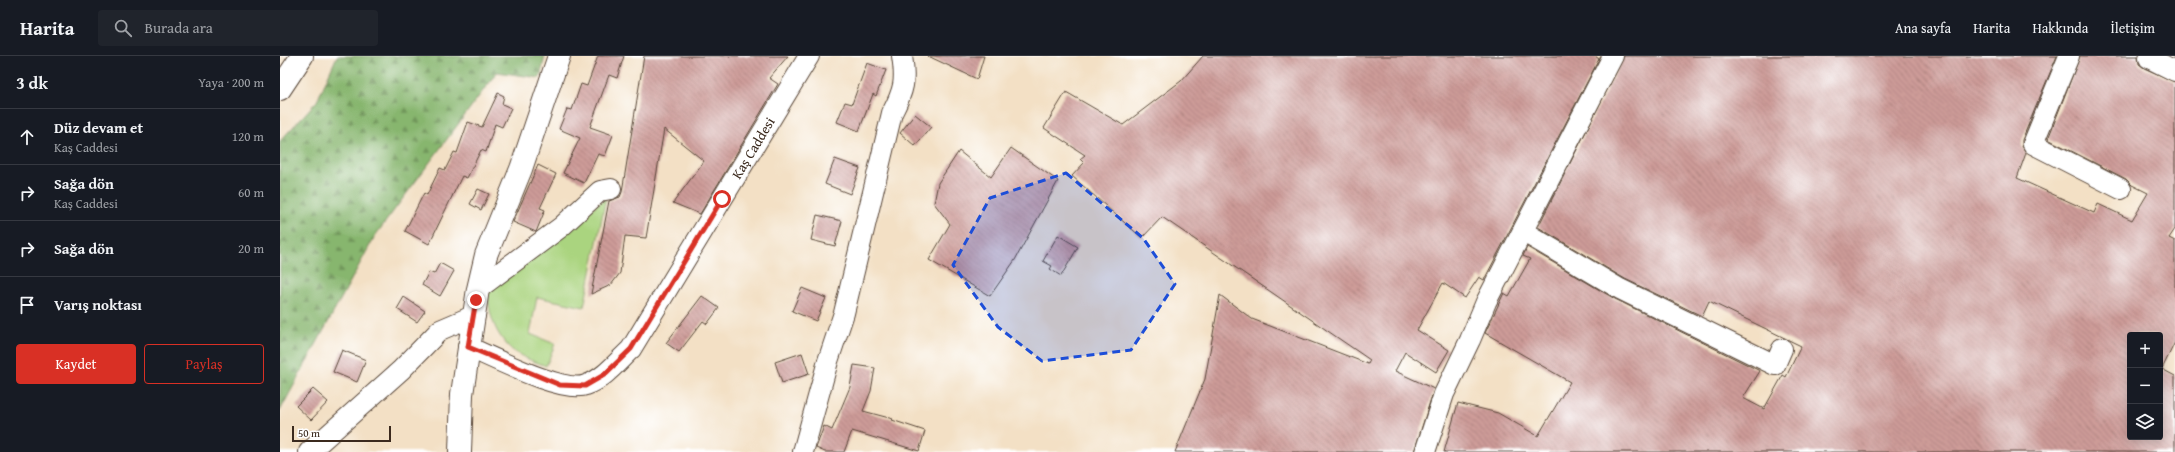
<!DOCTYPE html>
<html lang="tr">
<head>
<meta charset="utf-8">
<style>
  :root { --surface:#171b24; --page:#20242c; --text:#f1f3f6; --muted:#9ea1a6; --line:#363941; --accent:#d93025 }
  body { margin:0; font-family:"Gentium Book Plus",serif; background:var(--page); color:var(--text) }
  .controls { position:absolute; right:12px; bottom:12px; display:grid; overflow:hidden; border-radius:4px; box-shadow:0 2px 10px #0003 }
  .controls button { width:36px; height:36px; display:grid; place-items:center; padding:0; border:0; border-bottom:1px solid var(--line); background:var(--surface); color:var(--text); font:20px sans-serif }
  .scale { position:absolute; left:12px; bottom:10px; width:99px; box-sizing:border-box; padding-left:4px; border:2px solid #3b2a1e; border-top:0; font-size:11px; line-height:14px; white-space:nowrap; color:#3b2a1e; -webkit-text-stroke:3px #fff; paint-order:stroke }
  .stop { position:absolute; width:12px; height:12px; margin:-9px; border:3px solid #d93025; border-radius:50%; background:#fff }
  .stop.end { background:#d93025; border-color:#fff; box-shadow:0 1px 4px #0008 }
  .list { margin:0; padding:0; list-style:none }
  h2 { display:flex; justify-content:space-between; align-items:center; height:52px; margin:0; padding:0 16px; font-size:17px }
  h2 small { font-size:13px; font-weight:400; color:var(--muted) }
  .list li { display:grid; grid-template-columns:26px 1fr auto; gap:12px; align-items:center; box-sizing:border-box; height:56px; padding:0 16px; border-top:1px solid var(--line) }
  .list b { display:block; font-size:15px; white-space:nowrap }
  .list p { margin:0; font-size:13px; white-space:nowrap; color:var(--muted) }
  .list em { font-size:13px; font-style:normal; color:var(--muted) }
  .actions { display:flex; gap:8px; padding:12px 16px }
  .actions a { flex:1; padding:9px 0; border:1px solid var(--accent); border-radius:4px; text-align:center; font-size:14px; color:var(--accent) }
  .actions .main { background:var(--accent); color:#fff }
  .icon { flex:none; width:22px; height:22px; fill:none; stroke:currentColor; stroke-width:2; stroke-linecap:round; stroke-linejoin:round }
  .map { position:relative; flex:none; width:1895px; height:396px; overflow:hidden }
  header { display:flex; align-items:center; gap:24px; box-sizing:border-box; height:56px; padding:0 20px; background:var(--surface); border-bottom:1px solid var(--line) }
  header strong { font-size:19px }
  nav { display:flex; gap:22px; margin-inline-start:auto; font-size:14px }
  .search { width:280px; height:36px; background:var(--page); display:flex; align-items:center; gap:10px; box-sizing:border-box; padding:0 14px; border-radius:4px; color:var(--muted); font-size:15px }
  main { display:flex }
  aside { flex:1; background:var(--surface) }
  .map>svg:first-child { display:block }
</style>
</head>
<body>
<header>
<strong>Harita</strong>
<div class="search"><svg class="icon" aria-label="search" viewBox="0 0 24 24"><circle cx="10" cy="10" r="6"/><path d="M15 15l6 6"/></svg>Burada ara</div>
<nav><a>Ana sayfa</a><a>Harita</a><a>Hakkında</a><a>İletişim</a></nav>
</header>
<main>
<aside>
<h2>3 dk<small>Yaya · 200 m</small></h2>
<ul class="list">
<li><svg class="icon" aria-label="ahead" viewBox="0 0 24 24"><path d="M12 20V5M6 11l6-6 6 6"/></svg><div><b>Düz devam et</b><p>Kaş Caddesi</p></div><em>120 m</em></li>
<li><svg class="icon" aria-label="right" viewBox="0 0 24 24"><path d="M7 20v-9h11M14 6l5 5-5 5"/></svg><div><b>Sağa dön</b><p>Kaş Caddesi</p></div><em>60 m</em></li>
<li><svg class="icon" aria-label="right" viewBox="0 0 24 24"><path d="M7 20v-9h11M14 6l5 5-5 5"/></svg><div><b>Sağa dön</b></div><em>20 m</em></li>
<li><svg class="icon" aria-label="arrive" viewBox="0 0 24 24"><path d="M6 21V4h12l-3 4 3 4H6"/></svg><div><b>Varış noktası</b></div></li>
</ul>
<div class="actions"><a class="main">Kaydet</a><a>Paylaş</a></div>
</aside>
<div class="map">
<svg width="1895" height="396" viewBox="0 0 1895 396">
  <defs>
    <pattern id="forest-firs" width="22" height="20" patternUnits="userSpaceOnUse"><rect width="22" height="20" fill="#87b66e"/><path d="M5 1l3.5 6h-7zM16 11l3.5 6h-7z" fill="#70945a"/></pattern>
    <pattern id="building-back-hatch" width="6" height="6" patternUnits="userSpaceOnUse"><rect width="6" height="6" fill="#cd9b98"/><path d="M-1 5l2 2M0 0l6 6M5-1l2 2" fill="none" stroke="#a87f7b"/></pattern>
  </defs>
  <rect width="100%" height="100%" fill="#fff"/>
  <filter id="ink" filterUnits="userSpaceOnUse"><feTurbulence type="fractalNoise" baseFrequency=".025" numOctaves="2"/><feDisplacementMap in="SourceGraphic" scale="8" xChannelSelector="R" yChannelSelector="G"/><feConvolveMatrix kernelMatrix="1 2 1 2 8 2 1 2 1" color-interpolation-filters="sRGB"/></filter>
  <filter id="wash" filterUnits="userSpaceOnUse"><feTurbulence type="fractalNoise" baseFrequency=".012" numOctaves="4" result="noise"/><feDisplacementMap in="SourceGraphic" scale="16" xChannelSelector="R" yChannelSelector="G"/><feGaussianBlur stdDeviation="0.9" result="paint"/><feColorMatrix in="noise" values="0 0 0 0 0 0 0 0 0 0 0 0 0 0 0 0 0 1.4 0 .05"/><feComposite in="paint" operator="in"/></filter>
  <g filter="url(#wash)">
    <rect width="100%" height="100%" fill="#f3e0c5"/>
    <!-- green -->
    <path fill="#aad47f" stroke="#727f4e" d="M326,142L304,251L257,241L250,278L275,288L266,310C253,305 237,300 228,290C212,273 206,249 209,227Z"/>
    <!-- forest -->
    <polygon fill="url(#forest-firs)" stroke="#617046" points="57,0 265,0 260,22 217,16 95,180 0,355 0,85 37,45"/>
    <g id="blocks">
      <!-- building -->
      <g fill="url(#building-back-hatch)" fill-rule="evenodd">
        <polygon points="318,0 344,0 337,22 329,19 310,71 333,79 325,100 318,98 304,127 283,117 300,82 279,73 287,53 292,54 301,28 307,30"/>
        <polygon points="364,0 508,0 489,22 498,28 420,158 393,147 424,105 384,73 366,182 345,180 340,217 331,229 311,238 329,145 340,141 342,136"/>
        <polygon points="648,0 704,0 697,23"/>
        <polygon points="923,0 1315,0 1319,3 1204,224 1199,221 1185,242 1163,227 1137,274 1169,294 1156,316 1125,296 1115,315 1154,333 1134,396 895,396 925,323 940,239 972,263 1088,308 1090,304 882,161 862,182 792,120 804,107 800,103 805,99 764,72 786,36 843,69 901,25"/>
        <path d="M1344,0H1777L1742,84V90L1746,97L1737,122L1814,157L1818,148L1852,164L1868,137L1852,129L1846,123L1768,83L1800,0H1858L1859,8L1864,12L1895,26V173L1889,182L1895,185V286L1882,313L1895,320V396H1164L1178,347L1218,357L1258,380L1290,326L1205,277L1224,237L1229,240L1250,203L1243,200L1247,191L1335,243L1480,315L1463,342L1484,353L1503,319L1506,321L1521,290L1429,245L1422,260L1345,223L1258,171ZM1850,279H1880V381H1850Z"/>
        <polygon points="587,7 606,14 596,40 593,38 579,75 557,66 565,46 572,48"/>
        <polygon points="218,37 224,40 222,48 231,52 222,71 215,68 206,96 201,94 187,122 182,120 149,188 125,175 144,137 147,139 160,112 165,114 174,96 177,97 188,66 202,71"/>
        <polygon points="635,58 651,71 635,90 620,77"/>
        <polygon points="731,92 778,125 735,204 710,240 649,204 670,168 654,147 658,127 679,95 711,121"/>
        <polygon points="555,103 580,112 570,138 545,128"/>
        <polygon points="258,109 276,118 260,152 265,154 256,176 233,166"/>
        <polygon points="198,133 209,138 201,154 190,148"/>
        <polygon points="537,159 562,165 555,190 531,184"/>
        <polygon points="778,179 798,191 781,220 770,213 772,210 763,205"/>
        <polygon points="160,207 174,215 160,240 142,229 149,216 154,218"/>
        <polygon points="522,232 546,242 536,265 512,255"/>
        <polygon points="422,240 439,252 427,268 423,265 399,296 386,287"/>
        <polygon points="124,241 145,255 137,266 117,253"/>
        <polygon points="62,294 86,304 77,326 53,316"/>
        <polygon points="522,297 529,318 502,327 495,306"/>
        <polygon points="574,309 595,312 591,335 583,355 613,363 612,364 645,375 639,395 572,375 564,396 545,396 536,392 544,370 552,374 570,331"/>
        <polygon points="33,333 48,346 31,364 16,350"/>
      </g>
    </g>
  </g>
  <g filter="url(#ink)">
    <use href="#blocks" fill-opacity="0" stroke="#574537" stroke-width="1"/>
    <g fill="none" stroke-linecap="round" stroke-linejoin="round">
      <!-- minor casing -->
      <g stroke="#574537" stroke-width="22">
        <g id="minor">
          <polyline points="1789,0 1753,88 1841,133"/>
          <polyline points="1870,0 1869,2 1895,15"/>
          <polyline points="1244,176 1340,233 1495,309 1502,293"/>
          <polyline points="198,233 281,171 320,135 331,133"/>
          <path id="s1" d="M188,291C212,301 283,338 306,329C324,323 338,305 351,293L529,0"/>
          <polyline points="29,396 121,314 160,274 195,259"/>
          <path d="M523,396L548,305L564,257L612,57C624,34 626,25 622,0"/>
          <polyline points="1145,396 1164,338 1190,284 1206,246 1333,0"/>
        </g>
      </g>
      <!-- major casing -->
      <g stroke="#574537" stroke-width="24">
        <g id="major">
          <polyline points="0,33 22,0"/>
          <polyline points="180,396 182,338 198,233 206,199 241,113 279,0"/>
        </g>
      </g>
      <!-- minor -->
      <use href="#minor" stroke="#fff" stroke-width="20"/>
      <!-- major -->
      <use href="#major" stroke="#fff" stroke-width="22"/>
    </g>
  </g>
  <g fill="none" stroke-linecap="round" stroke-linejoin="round" filter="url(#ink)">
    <!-- route -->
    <polyline stroke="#d93025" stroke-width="5" points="196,244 188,291 280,329 305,330 324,319 351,293 442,143"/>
  </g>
  <!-- marked area -->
  <path fill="#1d4ed8" fill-opacity="0.2" stroke="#1d4ed8" stroke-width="3" stroke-dasharray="8 5" stroke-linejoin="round" d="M786,117L863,182L895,228L851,294L762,305L718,271L673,209L710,142Z"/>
  <g text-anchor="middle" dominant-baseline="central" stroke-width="3.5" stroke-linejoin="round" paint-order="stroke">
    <!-- street labels -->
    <g font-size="14" fill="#3b2a1e" stroke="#fff">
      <text stroke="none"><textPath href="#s1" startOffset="419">Kaş Caddesi</textPath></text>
    </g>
  </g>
</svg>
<div class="controls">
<button>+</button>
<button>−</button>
<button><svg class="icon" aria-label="layers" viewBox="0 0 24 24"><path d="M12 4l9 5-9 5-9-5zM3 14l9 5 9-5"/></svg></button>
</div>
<div class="scale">50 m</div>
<div class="stop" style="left:442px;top:143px"></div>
<div class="stop end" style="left:196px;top:244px"></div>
</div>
</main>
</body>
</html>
